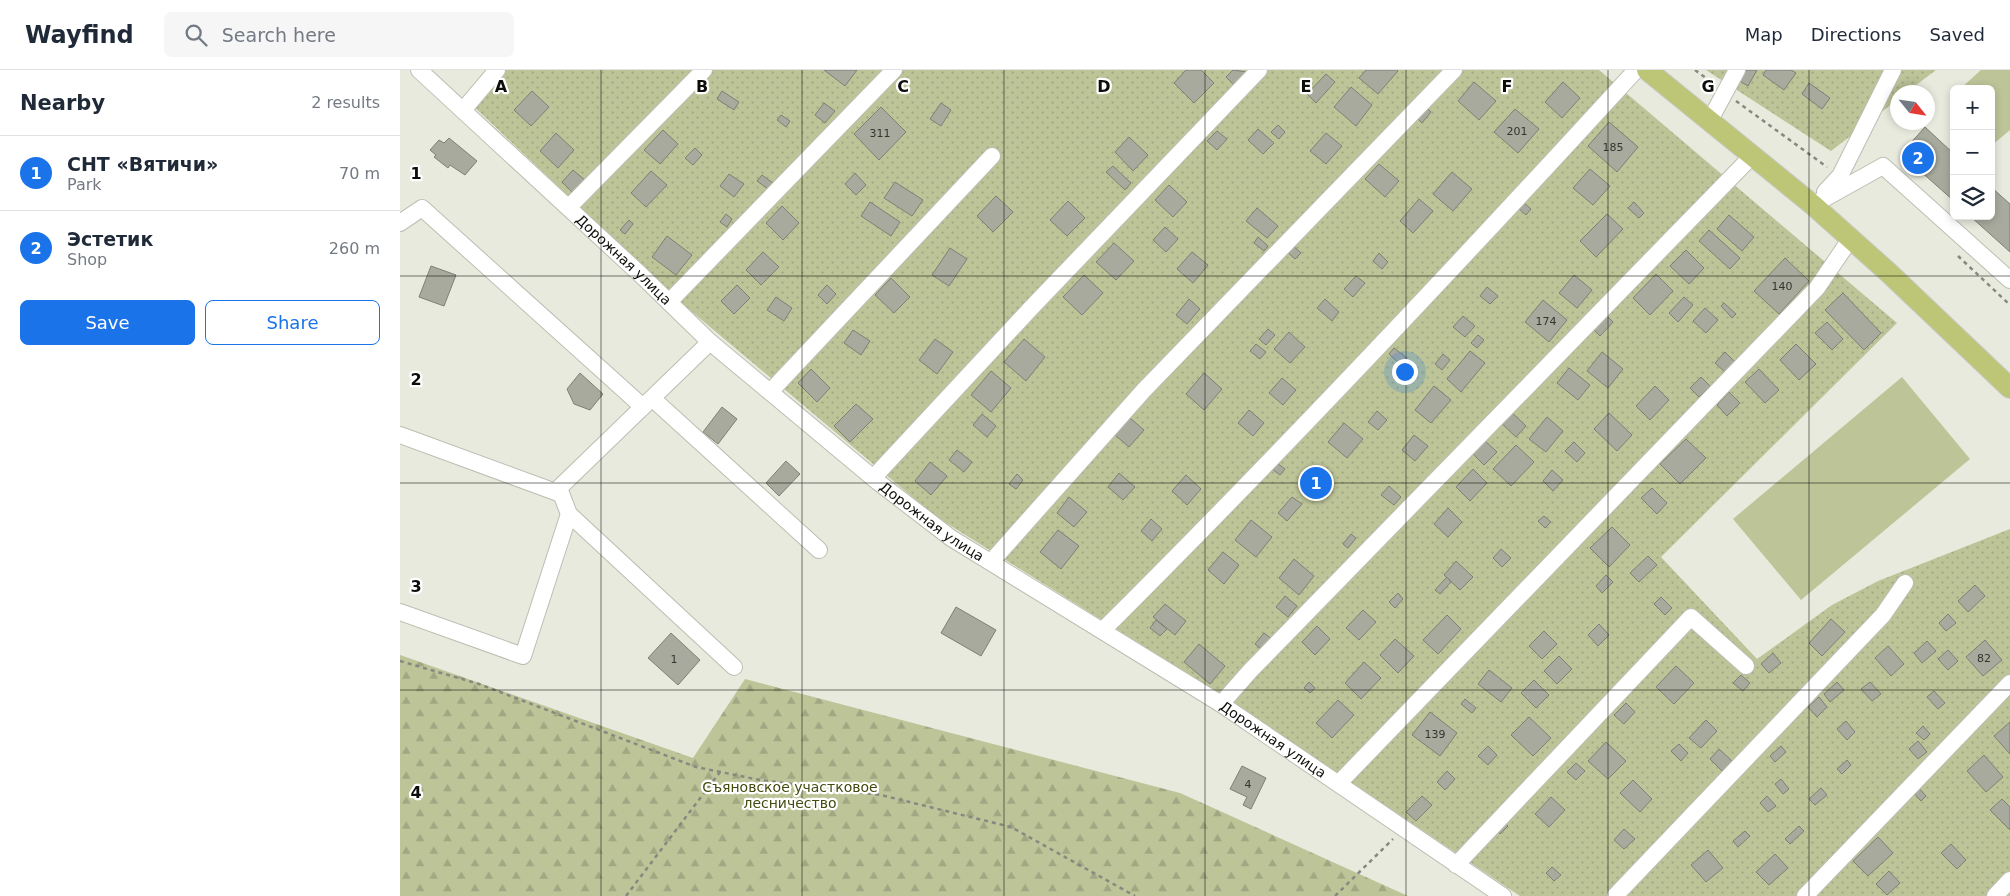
<!DOCTYPE html>
<html lang="en">
<head>
<meta charset="utf-8">
<style>
  :root { --surface:#fff; --page:#f6f6f7; --text:#1f2937; --muted:#747a83; --line:#e0e1e3; --accent:#1a73e8 }
  body { margin:0; font-family:"DejaVu Sans",sans-serif; background:var(--page); color:var(--text) }
  .controls { position:absolute; right:15px; top:15px; display:grid; overflow:hidden; border-radius:8px; box-shadow:0 2px 8px #0003 }
  .controls button { width:45px; height:45px; display:grid; place-items:center; padding:0; border:0; border-bottom:1px solid var(--line); background:var(--surface); color:var(--text); font:25px sans-serif }
  .compass { position:absolute; left:1490px; top:15px; width:45px; height:45px; border-radius:50%; background:var(--surface); box-shadow:0 2px 8px #0003; rotate:120deg }
  .you { position:absolute; left:1004px; top:301px; width:18px; height:18px; margin:-12px; border:4px solid #fff; border-radius:50%; background:#1a73e8; box-shadow:0 0 0 8px #1a73e833 }
  .badge { display:grid; place-items:center; width:32px; height:32px; border-radius:50%; background:var(--accent); color:#fff; font-size:16px; font-weight:700 }
  .pin { position:absolute; translate:-50% -50%; border:2px solid #fff; box-shadow:0 1px 5px #0006 }
  .list { margin:0; padding:0; list-style:none }
  h2 { display:flex; justify-content:space-between; align-items:center; height:65px; margin:0; padding:0 20px; font-size:21px }
  h2 small { font-size:16px; font-weight:400; color:var(--muted) }
  .list li { display:grid; grid-template-columns:32px 1fr auto; gap:15px; align-items:center; box-sizing:border-box; height:75px; padding:0 20px; border-top:1px solid var(--line) }
  .list b { display:block; font-size:19px; white-space:nowrap }
  .list p { margin:0; font-size:16px; white-space:nowrap; color:var(--muted) }
  .list em { font-size:16px; font-style:normal; color:var(--muted) }
  .actions { display:flex; gap:10px; padding:15px 20px }
  .actions a { flex:1; padding:11px 0; border:1px solid var(--accent); border-radius:8px; text-align:center; font-size:18px; color:var(--accent) }
  .actions .main { background:var(--accent); color:#fff }
  .icon { flex:none; width:28px; height:28px; fill:none; stroke:currentColor; stroke-width:2; stroke-linecap:round; stroke-linejoin:round }
  .map { position:relative; flex:none; width:1610px; height:826px; overflow:hidden }
  header { display:flex; align-items:center; gap:30px; box-sizing:border-box; height:70px; padding:0 25px; background:var(--surface); border-bottom:1px solid var(--line) }
  header strong { font-size:24px }
  nav { display:flex; gap:28px; margin-inline-start:auto; font-size:18px }
  .search { width:350px; height:45px; background:var(--page); display:flex; align-items:center; gap:12px; box-sizing:border-box; padding:0 18px; border-radius:8px; color:var(--muted); font-size:19px }
  main { display:flex }
  aside { flex:1; background:var(--surface) }
  .map>svg:first-child { display:block }
</style>
</head>
<body>
<header>
<strong>Wayfind</strong>
<div class="search"><svg class="icon" aria-label="search" viewBox="0 0 24 24"><circle cx="10" cy="10" r="6"/><path d="M15 15l6 6"/></svg>Search here</div>
<nav><a>Map</a><a>Directions</a><a>Saved</a></nav>
</header>
<main>
<aside>
<h2>Nearby<small>2 results</small></h2>
<ul class="list">
<li><span class="badge">1</span><div><b>СНТ «Вятичи»</b><p>Park</p></div><em>70 m</em></li>
<li><span class="badge">2</span><div><b>Эстетик</b><p>Shop</p></div><em>260 m</em></li>
</ul>
<div class="actions"><a class="main">Save</a><a>Share</a></div>
</aside>
<div class="map">
<svg width="1610" height="826" viewBox="0 0 1610 826">
  <defs>
    <pattern id="green-dots" width="8" height="8" patternUnits="userSpaceOnUse" patternTransform="scale(1.25)"><rect width="8" height="8" fill="#bdc498"/><path d="M2 2h.1M6 6h.1" fill="none" stroke="#a1a782" stroke-width="1.8" stroke-linecap="round"/></pattern>
    <pattern id="forest-firs" width="22" height="20" patternUnits="userSpaceOnUse" patternTransform="scale(1.25)"><rect width="22" height="20" fill="#bdc498"/><path d="M5 1l3.5 6h-7zM16 11l3.5 6h-7z" fill="#a1a782"/></pattern>
  </defs>
  <rect width="100%" height="100%" fill="#e7eadd"/>
  <!-- green -->
  <g fill="url(#green-dots)">
    <polygon points="91,0 1199,0 1497,253 1261,487 1357,589 1432,535 1478,511 1610,459 1610,826 1120,826 817,622 535,446 278,230 68,31"/>
    <polygon points="1306,0 1536,0 1507,22 1498,22 1497,30 1431,81"/>
  </g>
  <!-- forest -->
  <polygon fill="url(#forest-firs)" points="0,585 293,688 345,609 780,723 1008,826 0,826"/>
  <!-- pitch -->
  <g fill="#bdc498">
    <polygon points="1581,0 1610,0 1610,60 1591,76 1591,19 1560,19"/>
    <polygon points="1502,307 1570,389 1401,530 1333,449"/>
  </g>
  <!-- building -->
  <g fill="#a8aa9e" stroke="#7d8074">
    <polygon points="424,0 457,0 445,16"/>
    <polygon points="786,0 801,0 814,13 794,33 774,13"/>
    <polygon points="833,0 847,2 834,15 826,7"/>
    <polygon points="966,0 997,0 998,1 978,24 959,8"/>
    <polygon points="1344,0 1357,0 1348,16 1338,10"/>
    <polygon points="1366,0 1391,0 1396,3 1384,20 1363,5"/>
    <polygon points="926,4 935,12 916,33 907,24"/>
    <polygon points="1074,12 1096,31 1079,50 1058,31"/>
    <polygon points="1163,12 1180,28 1162,48 1145,32"/>
    <polygon points="1409,13 1430,28 1422,39 1402,24"/>
    <polygon points="951,17 972,35 956,56 934,37"/>
    <polygon points="132,21 149,37 131,56 114,40"/>
    <polygon points="322,21 339,32 334,40 317,29"/>
    <polygon points="424,33 435,41 425,53 415,45"/>
    <polygon points="541,33 551,40 541,56 530,49"/>
    <polygon points="1025,36 1031,42 1022,53 1016,47"/>
    <polygon points="481,37 506,62 479,90 454,64"/>
    <polygon points="1115,39 1139,59 1118,83 1094,62"/>
    <polygon points="381,45 390,51 386,57 377,50"/>
    <polygon points="1209,52 1238,77 1217,102 1188,76"/>
    <polygon points="878,55 885,62 879,69 871,62"/>
    <polygon points="1525,57 1554,84 1554,131 1501,84"/>
    <polygon points="858,59 874,73 863,84 848,70"/>
    <polygon points="263,60 278,74 260,94 244,80"/>
    <polygon points="817,61 827,69 817,80 807,71"/>
    <polygon points="156,63 174,80 158,98 140,81"/>
    <polygon points="926,63 942,76 926,94 910,81"/>
    <polygon points="729,67 748,85 733,101 715,82"/>
    <polygon points="49,68 77,91 65,105 50,95 48,98 34,87 36,85 30,80 39,70 44,73"/>
    <polygon points="295,78 302,85 293,95 285,88"/>
    <polygon points="979,94 999,111 985,127 965,109"/>
    <polygon points="713,96 731,113 725,120 706,102"/>
    <polygon points="1190,99 1210,116 1193,135 1173,118"/>
    <polygon points="173,100 186,111 174,124 162,112"/>
    <polygon points="251,101 267,115 246,137 231,123"/>
    <polygon points="1052,102 1072,119 1053,141 1033,124"/>
    <polygon points="455,103 466,115 456,125 445,114"/>
    <polygon points="329,104 344,114 334,127 320,116"/>
    <polygon points="362,105 373,113 368,119 357,111"/>
    <polygon points="495,112 523,130 512,146 484,128"/>
    <polygon points="769,115 787,132 773,147 755,130"/>
    <polygon points="1591,117 1610,134 1610,182 1570,146 1591,146"/>
    <polygon points="596,126 613,142 593,162 577,146"/>
    <polygon points="1019,129 1033,141 1013,163 1000,151"/>
    <polygon points="668,131 685,148 667,166 650,150"/>
    <polygon points="470,132 500,152 491,166 461,146"/>
    <polygon points="1123,132 1131,139 1126,145 1118,138"/>
    <polygon points="1234,132 1244,143 1239,148 1228,138"/>
    <polygon points="382,136 399,153 383,170 366,153"/>
    <polygon points="857,138 878,156 867,168 846,151"/>
    <polygon points="326,144 332,149 327,157 320,152"/>
    <polygon points="1207,144 1223,159 1196,187 1180,171"/>
    <polygon points="1329,145 1354,167 1342,181 1317,159"/>
    <polygon points="229,150 233,154 225,164 220,160"/>
    <polygon points="765,157 778,169 766,182 753,170"/>
    <polygon points="1309,160 1340,188 1330,199 1299,171"/>
    <polygon points="267,166 292,185 276,205 252,187"/>
    <polygon points="858,167 868,176 864,181 854,173"/>
    <polygon points="714,173 734,191 716,210 696,192"/>
    <polygon points="891,174 901,183 895,189 885,180"/>
    <polygon points="550,178 567,189 549,216 532,205"/>
    <polygon points="1286,180 1304,198 1289,214 1270,196"/>
    <polygon points="363,182 379,197 361,215 346,200"/>
    <polygon points="792,182 808,195 793,213 777,199"/>
    <polygon points="979,183 988,192 982,199 973,191"/>
    <polygon points="1385,188 1409,211 1379,244 1354,221"/>
    <polygon points="31,196 56,205 44,236 19,227"/>
    <polygon points="1256,204 1273,221 1250,245 1233,228"/>
    <polygon points="684,205 703,223 682,245 663,227"/>
    <polygon points="1174,205 1192,220 1177,238 1159,223"/>
    <polygon points="956,206 965,213 953,227 944,219"/>
    <polygon points="491,208 510,227 494,243 475,225"/>
    <polygon points="337,215 350,228 334,244 321,231"/>
    <polygon points="427,215 436,224 427,234 418,225"/>
    <polygon points="1087,217 1098,226 1090,234 1080,226"/>
    <polygon points="1443,223 1481,263 1464,280 1425,240"/>
    <polygon points="376,227 392,238 384,251 367,240"/>
    <polygon points="1284,227 1293,235 1278,252 1269,243"/>
    <polygon points="789,229 800,239 787,254 776,245"/>
    <polygon points="925,229 939,242 932,251 917,238"/>
    <polygon points="1143,230 1167,250 1149,272 1125,252"/>
    <polygon points="1324,233 1336,244 1332,248 1321,236"/>
    <polygon points="1305,238 1318,250 1306,263 1293,251"/>
    <polygon points="1204,243 1213,252 1200,266 1191,257"/>
    <polygon points="1063,246 1075,256 1065,267 1053,257"/>
    <polygon points="1427,252 1443,269 1432,280 1415,263"/>
    <polygon points="868,259 875,265 866,275 859,269"/>
    <polygon points="453,260 470,271 461,285 444,273"/>
    <polygon points="889,262 905,277 890,293 874,279"/>
    <polygon points="1078,265 1084,270 1077,278 1071,273"/>
    <polygon points="535,269 553,282 537,304 519,290"/>
    <polygon points="624,269 645,287 626,311 604,292"/>
    <polygon points="856,274 866,282 860,289 850,281"/>
    <polygon points="1396,274 1416,294 1399,310 1380,290"/>
    <polygon points="994,278 1007,288 1001,295 989,284"/>
    <polygon points="1070,281 1085,293 1061,322 1047,309"/>
    <polygon points="1202,282 1223,299 1208,318 1187,301"/>
    <polygon points="1325,282 1335,292 1325,302 1315,293"/>
    <polygon points="1043,284 1050,290 1042,300 1035,294"/>
    <polygon points="1169,298 1190,315 1178,330 1157,313"/>
    <polygon points="411,299 430,318 417,332 398,313"/>
    <polygon points="1359,299 1379,320 1365,333 1345,312"/>
    <polygon points="591,301 611,318 591,342 571,325"/>
    <polygon points="180,303 203,324 190,340 174,334 167,319"/>
    <polygon points="804,303 822,319 804,340 786,324"/>
    <polygon points="1301,307 1310,316 1299,327 1290,318"/>
    <polygon points="882,308 896,320 883,335 869,323"/>
    <polygon points="1034,316 1051,330 1031,353 1015,340"/>
    <polygon points="1255,316 1269,330 1250,350 1236,336"/>
    <polygon points="1329,322 1340,333 1327,346 1317,335"/>
    <polygon points="456,334 473,349 450,372 434,356"/>
    <polygon points="322,337 337,349 318,374 303,362"/>
    <polygon points="849,340 864,353 853,366 838,353"/>
    <polygon points="1109,340 1126,356 1116,367 1098,350"/>
    <polygon points="977,341 987,350 978,360 968,352"/>
    <polygon points="1209,343 1232,365 1217,381 1194,359"/>
    <polygon points="582,344 596,356 587,367 573,355"/>
    <polygon points="1147,347 1163,361 1146,382 1129,369"/>
    <polygon points="730,348 744,360 729,377 715,365"/>
    <polygon points="944,353 963,369 947,388 928,372"/>
    <polygon points="1014,365 1028,376 1015,391 1002,380"/>
    <polygon points="1083,369 1097,382 1084,395 1070,381"/>
    <polygon points="1286,369 1306,388 1280,414 1260,394"/>
    <polygon points="1174,372 1185,383 1177,392 1165,381"/>
    <polygon points="1116,375 1134,392 1111,416 1093,399"/>
    <polygon points="557,380 572,392 564,402 549,390"/>
    <polygon points="873,390 885,399 880,405 868,396"/>
    <polygon points="386,391 400,404 379,426 366,413"/>
    <polygon points="530,392 547,406 531,425 515,411"/>
    <polygon points="1073,399 1087,413 1070,431 1056,417"/>
    <polygon points="1152,400 1163,410 1153,421 1143,411"/>
    <polygon points="719,403 735,417 723,430 708,417"/>
    <polygon points="617,404 623,410 616,419 609,414"/>
    <polygon points="786,405 801,419 787,435 772,421"/>
    <polygon points="989,416 1001,427 994,435 981,425"/>
    <polygon points="1252,418 1267,433 1257,444 1241,428"/>
    <polygon points="669,427 687,442 674,457 657,443"/>
    <polygon points="892,427 902,434 887,451 878,443"/>
    <polygon points="1048,438 1062,452 1048,467 1034,454"/>
    <polygon points="1144,446 1151,452 1145,458 1138,451"/>
    <polygon points="751,449 762,459 752,471 741,461"/>
    <polygon points="851,450 872,467 856,487 835,470"/>
    <polygon points="1212,457 1230,475 1209,497 1190,478"/>
    <polygon points="658,460 679,476 661,499 640,482"/>
    <polygon points="951,464 956,468 948,478 943,474"/>
    <polygon points="1101,479 1111,488 1102,497 1093,488"/>
    <polygon points="823,482 839,495 824,514 808,500"/>
    <polygon points="1248,486 1257,495 1239,512 1230,503"/>
    <polygon points="894,489 914,506 899,525 879,508"/>
    <polygon points="1056,491 1073,507 1060,520 1044,505"/>
    <polygon points="1206,505 1213,512 1202,523 1196,516"/>
    <polygon points="1047,507 1051,512 1040,524 1035,520"/>
    <polygon points="1575,515 1585,526 1568,542 1558,531"/>
    <polygon points="998,523 1003,529 995,538 989,532"/>
    <polygon points="885,526 897,536 888,547 876,537"/>
    <polygon points="1261,527 1272,538 1265,545 1254,534"/>
    <polygon points="765,534 786,551 775,565 753,547"/>
    <polygon points="556,537 596,560 581,586 541,563"/>
    <polygon points="963,540 976,552 959,570 946,558"/>
    <polygon points="1548,544 1556,553 1546,561 1539,553"/>
    <polygon points="1047,545 1061,559 1038,584 1023,570"/>
    <polygon points="1431,549 1445,562 1422,586 1409,573"/>
    <polygon points="756,550 767,559 760,566 750,558"/>
    <polygon points="1199,554 1209,565 1198,576 1188,565"/>
    <polygon points="917,556 930,569 915,585 902,572"/>
    <polygon points="1144,561 1157,574 1142,589 1129,576"/>
    <polygon points="271,563 300,590 278,615 248,588"/>
    <polygon points="864,563 873,570 864,581 855,574"/>
    <polygon points="995,569 1014,586 998,603 980,585"/>
    <polygon points="1585,570 1602,590 1583,606 1566,587"/>
    <polygon points="1527,571 1536,581 1522,593 1514,583"/>
    <polygon points="799,574 825,596 810,614 784,592"/>
    <polygon points="1488,576 1504,594 1491,606 1475,588"/>
    <polygon points="1548,580 1558,591 1548,600 1538,589"/>
    <polygon points="1373,583 1381,593 1369,603 1361,594"/>
    <polygon points="1159,586 1172,599 1157,614 1144,601"/>
    <polygon points="964,592 981,608 961,629 945,613"/>
    <polygon points="1276,596 1294,613 1274,634 1256,617"/>
    <polygon points="1089,600 1112,618 1101,632 1078,614"/>
    <polygon points="1341,605 1350,613 1343,621 1333,613"/>
    <polygon points="1134,610 1149,625 1136,638 1121,623"/>
    <polygon points="909,612 915,618 910,623 904,618"/>
    <polygon points="1437,612 1444,620 1430,632 1424,624"/>
    <polygon points="1470,612 1481,624 1472,631 1461,619"/>
    <polygon points="1534,621 1545,633 1538,639 1527,627"/>
    <polygon points="1419,627 1427,637 1417,647 1408,637"/>
    <polygon points="1065,629 1076,638 1072,643 1061,634"/>
    <polygon points="938,630 954,645 932,668 916,653"/>
    <polygon points="1226,633 1235,642 1224,654 1214,645"/>
    <polygon points="1030,642 1057,663 1040,686 1012,665"/>
    <polygon points="1129,647 1151,668 1133,686 1111,665"/>
    <polygon points="1306,650 1317,661 1301,678 1289,668"/>
    <polygon points="1446,651 1455,662 1447,670 1437,659"/>
    <polygon points="1610,652 1610,684 1594,666"/>
    <polygon points="1523,656 1530,664 1524,670 1516,663"/>
    <polygon points="1518,671 1527,682 1518,689 1509,679"/>
    <polygon points="1206,672 1226,691 1208,709 1188,691"/>
    <polygon points="1279,674 1288,683 1281,691 1271,681"/>
    <polygon points="1088,676 1097,685 1088,695 1078,686"/>
    <polygon points="1381,676 1386,682 1375,692 1370,686"/>
    <polygon points="1319,679 1332,691 1322,701 1310,689"/>
    <polygon points="1584,685 1603,707 1586,722 1567,701"/>
    <polygon points="1447,690 1451,695 1442,704 1437,699"/>
    <polygon points="1176,693 1185,701 1176,710 1167,702"/>
    <polygon points="842,696 866,708 851,739 843,735 847,727 830,719"/>
    <polygon points="1047,701 1055,709 1045,720 1037,712"/>
    <polygon points="1381,709 1389,719 1383,724 1375,714"/>
    <polygon points="1233,710 1252,729 1240,742 1220,723"/>
    <polygon points="1515,714 1526,726 1521,731 1510,719"/>
    <polygon points="1421,718 1427,725 1415,735 1409,729"/>
    <polygon points="1022,726 1032,735 1016,751 1006,742"/>
    <polygon points="1367,726 1376,736 1368,742 1360,733"/>
    <polygon points="1151,727 1165,740 1149,757 1135,744"/>
    <polygon points="1602,729 1610,737 1610,760 1590,740"/>
    <polygon points="1102,750 1108,756 1100,764 1094,758"/>
    <polygon points="1399,756 1404,761 1390,774 1385,769"/>
    <polygon points="1224,759 1235,769 1224,779 1214,770"/>
    <polygon points="1345,761 1350,766 1338,777 1333,771"/>
    <polygon points="1478,767 1493,783 1468,806 1453,791"/>
    <polygon points="1551,774 1566,790 1557,799 1541,783"/>
    <polygon points="1308,780 1323,798 1306,812 1291,795"/>
    <polygon points="1375,784 1388,798 1369,815 1356,802"/>
    <polygon points="1152,797 1161,805 1154,811 1146,803"/>
    <polygon points="1489,801 1500,813 1487,825 1476,814"/>
  </g>
  <g fill="none" stroke-linecap="round" stroke-linejoin="round">
    <!-- minor casing -->
    <g stroke="#bcbeb2" stroke-width="18">
      <g id="minor">
        <path id="s1" d="M19,0L241,205L310,272L478,412L551,468L821,634L1103,826"/>
        <polyline points="64,39 97,0"/>
        <polyline points="1310,50 1337,0"/>
        <polyline points="1425,122 1440,106 1493,0"/>
        <polyline points="1413,135 1483,96 1610,210"/>
        <polyline points="169,137 304,0"/>
        <polyline points="0,153 22,138 243,337"/>
        <polyline points="269,232 494,0"/>
        <polyline points="310,272 159,418 169,444 334,597"/>
        <polyline points="370,322 592,86"/>
        <polyline points="253,329 419,480"/>
        <polyline points="0,365 161,424"/>
        <polyline points="473,408 632,237 859,0"/>
        <polyline points="591,492 744,320 1054,0"/>
        <polyline points="0,542 123,586 169,444"/>
        <path d="M703,560C886,378 1062,190 1236,0"/>
        <polyline points="821,634 850,601 1353,85"/>
        <polyline points="939,713 1417,218 1451,168"/>
        <polyline points="1056,795 1291,547 1346,596"/>
        <polyline points="1215,826 1483,545 1505,513"/>
        <polyline points="1405,826 1610,613"/>
        <polyline points="1595,826 1610,810"/>
      </g>
    </g>
    <!-- major casing -->
    <g stroke="#cacac9" stroke-width="22">
      <polyline id="major" points="1247,0 1413,135 1489,203 1610,318"/>
    </g>
    <!-- path -->
    <g stroke="#878980" stroke-width="2.5" stroke-dasharray="4 4" stroke-linecap="butt">
      <polyline points="1295,0 1314,14"/>
      <polyline points="1336,31 1427,97"/>
      <polyline points="1558,186 1610,235"/>
      <polyline points="0,591 79,614 296,697 360,710 481,725 611,757 735,826"/>
      <polyline points="226,826 320,702"/>
      <polyline points="935,826 993,769"/>
    </g>
    <!-- minor -->
    <use href="#minor" stroke="#fff" stroke-width="16"/>
    <!-- major -->
    <use href="#major" stroke="#bdc576" stroke-width="20"/>
  </g>
  <!-- grid -->
  <path fill="none" stroke="#0d0e0a" stroke-width="1" stroke-opacity="0.55" d="M201,0V826M402,0V826M604,0V826M805,0V826M1006,0V826M1208,0V826M1409,0V826M0,206H1610M0,413H1610M0,620H1610"/>
  <g text-anchor="middle" dominant-baseline="central" stroke-width="4.5" stroke-linejoin="round" paint-order="stroke">
    <!-- number labels -->
    <g font-size="11" fill="#34352f">
      <text x="1117" y="61">201</text>
      <text x="480" y="63">311</text>
      <text x="1213" y="77">185</text>
      <text x="1382" y="216">140</text>
      <text x="1146" y="251">174</text>
      <text x="1584" y="588">82</text>
      <text x="274" y="589">1</text>
      <text x="1035" y="664">139</text>
      <text x="848" y="714">4</text>
    </g>
    <!-- street labels -->
    <g font-size="14" fill="#0d0e0a" stroke="#fff">
      <text stroke="none"><textPath href="#s1" startOffset="279">Дорожная улица</textPath></text>
      <text stroke="none"><textPath href="#s1" startOffset="684">Дорожная улица</textPath></text>
      <text stroke="none"><textPath href="#s1" startOffset="1089">Дорожная улица</textPath></text>
    </g>
    <!-- park labels -->
    <g font-size="14" fill="#444b10" stroke="#fff">
      <text x="390" y="717">Съяновское участковое<tspan x="390" dy="16">лесничество</tspan></text>
    </g>
  </g>
  <g font-size="16" text-anchor="middle" font-weight="bold" fill="#0d0e0a" stroke="#fff" stroke-width="4.5" stroke-linejoin="round" paint-order="stroke">
    <text x="101" y="22">A</text>
    <text x="302" y="22">B</text>
    <text x="503" y="22">C</text>
    <text x="704" y="22">D</text>
    <text x="906" y="22">E</text>
    <text x="1107" y="22">F</text>
    <text x="1308" y="22">G</text>
    <text x="16" y="109">1</text>
    <text x="16" y="315">2</text>
    <text x="16" y="522">3</text>
    <text x="16" y="728">4</text>
  </g>
</svg>
<div class="controls">
<button>+</button>
<button>−</button>
<button><svg class="icon" aria-label="layers" viewBox="0 0 24 24"><path d="M12 4l9 5-9 5-9-5zM3 14l9 5 9-5"/></svg></button>
</div>
<svg class="compass" viewBox="-18 -18 36 36"><path d="M0-13l5 13h-10z" fill="#e53935"/><path d="M0 13l5-13h-10z" fill="#747a83"/></svg>
<div class="you"></div>
<div class="pin badge" style="left:916px;top:413px">1</div>
<div class="pin badge" style="left:1518px;top:88px">2</div>
</div>
</main>
</body>
</html>
